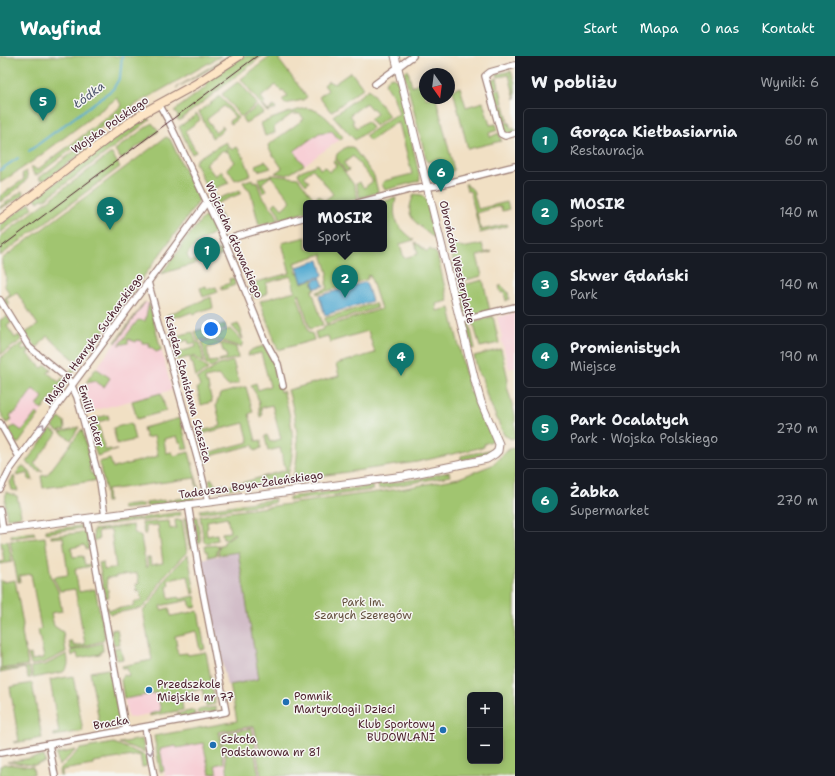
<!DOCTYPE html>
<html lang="pl">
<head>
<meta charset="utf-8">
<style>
  :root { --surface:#171b24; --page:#242831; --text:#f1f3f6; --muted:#9ea1a6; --line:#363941; --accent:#0f766e }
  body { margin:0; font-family:"Shantell Sans",sans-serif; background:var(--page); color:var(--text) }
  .controls { position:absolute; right:12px; bottom:12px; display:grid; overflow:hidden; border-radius:6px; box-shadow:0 2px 10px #0003 }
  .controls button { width:36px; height:36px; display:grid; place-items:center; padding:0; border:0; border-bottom:1px solid var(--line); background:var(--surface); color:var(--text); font:20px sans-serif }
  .compass { position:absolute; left:419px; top:12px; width:36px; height:36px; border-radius:50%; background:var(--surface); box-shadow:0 2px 10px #0003; rotate:166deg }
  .you { position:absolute; left:211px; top:273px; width:14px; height:14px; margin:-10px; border:3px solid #fff; border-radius:50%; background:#1a73e8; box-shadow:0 0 0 6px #1a73e833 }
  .badge { display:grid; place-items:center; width:26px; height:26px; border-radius:50%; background:var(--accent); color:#fff; font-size:13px; font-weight:700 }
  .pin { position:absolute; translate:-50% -33px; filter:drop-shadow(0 1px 2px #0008) }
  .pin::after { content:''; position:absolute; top:21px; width:14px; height:12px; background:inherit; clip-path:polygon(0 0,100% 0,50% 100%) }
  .popup { position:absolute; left:303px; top:144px; width:84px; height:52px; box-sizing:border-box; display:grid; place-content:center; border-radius:6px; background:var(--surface); filter:drop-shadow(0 1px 3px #0005); font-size:13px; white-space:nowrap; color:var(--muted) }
  .popup b { font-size:15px; color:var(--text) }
  .popup::after { content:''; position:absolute; left:50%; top:100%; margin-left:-8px; border:8px solid transparent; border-top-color:var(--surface) }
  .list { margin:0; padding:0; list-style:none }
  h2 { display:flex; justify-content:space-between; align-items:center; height:52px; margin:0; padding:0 16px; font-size:17px }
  h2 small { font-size:13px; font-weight:400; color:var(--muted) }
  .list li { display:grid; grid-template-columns:26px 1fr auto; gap:12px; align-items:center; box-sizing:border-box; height:64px; margin:0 8px 8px; padding:0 8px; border:1px solid var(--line); border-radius:6px }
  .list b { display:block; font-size:15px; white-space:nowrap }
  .list p { margin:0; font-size:13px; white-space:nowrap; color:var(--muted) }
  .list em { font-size:13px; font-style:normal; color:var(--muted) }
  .map { position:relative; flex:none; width:515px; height:720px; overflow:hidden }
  header { display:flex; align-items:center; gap:24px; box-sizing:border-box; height:56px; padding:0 20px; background:var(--accent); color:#fff }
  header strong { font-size:19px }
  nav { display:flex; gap:22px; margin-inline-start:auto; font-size:14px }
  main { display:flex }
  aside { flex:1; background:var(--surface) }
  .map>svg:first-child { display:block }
</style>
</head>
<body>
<header>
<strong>Wayfind</strong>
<nav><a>Start</a><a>Mapa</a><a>O nas</a><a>Kontakt</a></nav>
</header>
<main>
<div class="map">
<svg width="515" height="720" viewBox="0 0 515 720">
  <rect width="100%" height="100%" fill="#f6f6f2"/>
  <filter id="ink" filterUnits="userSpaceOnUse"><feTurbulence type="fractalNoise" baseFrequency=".025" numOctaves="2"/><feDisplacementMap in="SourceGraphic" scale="8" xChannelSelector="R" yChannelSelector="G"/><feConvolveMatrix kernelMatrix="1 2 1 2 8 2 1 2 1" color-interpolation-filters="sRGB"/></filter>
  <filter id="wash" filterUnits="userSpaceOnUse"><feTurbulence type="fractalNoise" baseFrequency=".012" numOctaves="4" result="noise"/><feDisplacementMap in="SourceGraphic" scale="16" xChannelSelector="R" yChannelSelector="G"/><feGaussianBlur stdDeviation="0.9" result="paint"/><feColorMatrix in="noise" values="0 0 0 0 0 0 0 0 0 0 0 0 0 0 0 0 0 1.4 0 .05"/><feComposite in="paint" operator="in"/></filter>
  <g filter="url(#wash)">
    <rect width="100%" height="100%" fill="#f1e0c4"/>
    <!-- built -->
    <g fill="#f7cfd5">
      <polygon points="319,58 339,84 297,114 286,118 269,93"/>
      <polygon points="145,246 149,247 172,334 88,356 87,352 88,351 81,332 88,329 87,325"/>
      <polygon points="515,257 515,311 509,313 501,282 502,282 497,261"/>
      <polygon points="0,310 57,334 23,381 15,375 0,345"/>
      <polygon points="169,602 180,655 150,660 149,658 128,662 121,624 124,619 129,620 127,612 123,613"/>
      <polygon points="262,666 272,720 165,720 159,686"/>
    </g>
    <!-- industrial -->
    <polygon fill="#d2bdc8" points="238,496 259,623 227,630 201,503"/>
    <!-- green -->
    <g fill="#a1c56f" stroke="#76724d" fill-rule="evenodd">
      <polygon points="0,0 221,0 119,58 37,119 34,119 31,111 33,111 37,114 122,50 117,42 33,105 0,127"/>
      <polygon points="228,0 231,0 201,18 176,32"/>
      <polygon points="244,0 262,0 179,65 177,62 178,60 174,55 207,30 205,26"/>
      <polygon points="271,0 281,0 279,4 307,41 303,44 285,48 282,44 288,40 283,34 281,35 276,29 261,41 265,47 263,49 268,55 274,50 276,53 267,56 241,23"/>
      <polygon points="408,14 412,31 425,21 425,42 436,42 454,114 446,118 441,103 427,106 404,16"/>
      <polygon points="511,15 515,27 515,43 509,19 498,21 497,18"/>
      <polygon points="351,16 363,32 331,56 319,41 328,34 324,29 328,25 334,28"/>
      <polygon points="393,21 398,25 420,123 419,125 385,134 382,128 384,125 412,118 399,67 394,68 370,85 365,80 390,62 399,58 394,42 385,27 389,22"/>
      <polygon points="497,22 499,31 492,33 490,27 491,25"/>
      <polygon points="239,25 257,48 241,61 222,38"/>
      <polygon points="460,31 466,51 483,46 490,69 496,68 498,74 489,77 490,81 499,77 501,85 468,93 453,34"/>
      <polygon points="369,33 389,60 375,70 370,63 377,58 373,52 371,53 366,47 350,59 354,65 352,66 357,72 367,65 372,72 355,84 333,60"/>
      <polygon points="500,33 503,47 496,49 492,35"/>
      <polygon points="220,40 238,62 231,68 229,65 235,61 224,50 207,63 215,76 223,70 224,73 212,82 199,56"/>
      <polygon points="504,49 508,64 500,66 496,52"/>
      <polygon points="258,50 264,57 245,67 242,62"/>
      <path d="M306,52C324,54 332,68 343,81L339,84L332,75L319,77L294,95L304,109L287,119L275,117L282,112L269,93L268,89L304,63L300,58H292L274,71L275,77L265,80L261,67L287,57Z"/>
      <polygon points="197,58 200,64 185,75 196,96 192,98 179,71"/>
      <polygon points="147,62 150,64 143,69 44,144 42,143 38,146 35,142 116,82"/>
      <polygon points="509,66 511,73 515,72 515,76 508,77 502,73 501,68"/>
      <polygon points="152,67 159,75 121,103 115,94"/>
      <polygon points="100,76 102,79 91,90 46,124 40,124 39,122"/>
      <path d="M166,81L170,83L199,145L72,318L70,315L77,306L47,280L37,292L25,277L38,269L17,237L6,243L10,248L7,250L4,243L10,238L4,229C10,216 0,215 2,203Z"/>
      <polygon points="226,86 228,89 225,96 223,94 206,108 215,120 221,115 229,127 208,135 195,106 198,102"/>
      <polygon points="229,90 232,94 237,91 244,102 251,119 235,124 227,112 235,106 227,95"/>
      <polygon points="346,91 352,91 354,93 374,120 378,136 360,142 356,128 359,126 364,132 373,125 353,100 344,107 349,114 346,116 336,102 337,98"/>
      <polygon points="110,98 112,98 120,111 0,200 0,181"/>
      <path d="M335,103L354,129L358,142L340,147H320L316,142L319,139L324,145L333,138L313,113L304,120L309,126L306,129L299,120L298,117C305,112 311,112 317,108L320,113L325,111L329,116L336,110L333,105Z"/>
      <polygon points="265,105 271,112 261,115 258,114 255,109"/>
      <polygon points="26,115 28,122 22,129 0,146 0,140 24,123 22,118"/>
      <polygon points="272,119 298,122 317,147 306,147 306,156 280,163 278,156 273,149 276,146 282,153 291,145 271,120 262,127 266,134 263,137 258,122"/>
      <polygon points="252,123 254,126 257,125 261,138 276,158 278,164 259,169 250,134 246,131 243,126"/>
      <polygon points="465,128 467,128 468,131 470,131 473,134 478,153 507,146 509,153 507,154 502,155 501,150 477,157 481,174 507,168 508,170 480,177 470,135 467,135"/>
      <polygon points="240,134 242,137 215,148 225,170 224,170 211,140 214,138 217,143"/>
      <path d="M22,135L24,139C16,145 8,147 0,153V151Z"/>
      <path d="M414,138L422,139L426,144L430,160L428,161L429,166H431L435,182C431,180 426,176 422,172C408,160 407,156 414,138Z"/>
      <path d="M396,142C391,164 398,171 414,184L400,188L404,202L418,198L415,186L427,196L430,193L437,198L448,245L436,248L437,255L450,252L470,337H473L494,384L484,388V391L417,406L292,424C302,394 297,364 288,334L339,320L336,308L375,297L368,275L330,286L328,280L317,283L315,276L324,273V271L381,253L370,219L367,220L368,223L317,238V236L328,232L326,227L328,217L322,198L294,207L297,217H299L302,227L314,223L312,228L316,233L312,234L323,269L310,273L299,237L297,238L309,277H312L314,284L278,294L260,245L295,235L291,220L266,227L267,238L254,242L249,228L290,217L282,187L306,181V193H384V147H379Z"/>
      <polygon points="30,147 33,152 0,177 0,169"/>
      <path d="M207,161L215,177C204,182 193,189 187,199L190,205L197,204L221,193L224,197L223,199L161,218L181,192V189L203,162Z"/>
      <polygon points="451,185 462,192 482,188 485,197 491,195 492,196 477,200 482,220 458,226 449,186"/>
      <polygon points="234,222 235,229 222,234 221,230 230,227 229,223"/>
      <polygon points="483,224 490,255 470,260 465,256 459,230"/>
      <polygon points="206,230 207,233 216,231 218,236 203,241 200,232"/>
      <polygon points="499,230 502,230 508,236 509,243 506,245 504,236 501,237"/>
      <polygon points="211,241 213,252 207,254 207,253 193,258 192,256 179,261 178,260 172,262 172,263 168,264 167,259"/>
      <polygon points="145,246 116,287 115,286"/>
      <polygon points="149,247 161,294 156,296 153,292 149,291 150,287 142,287 142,285 137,284 136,286 128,283 128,287 119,289 138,264 145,265"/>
      <polygon points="375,247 377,252 326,268 325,262"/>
      <polygon points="7,260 11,267 7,270 15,282 19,279 22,284 0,299 1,296 0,264"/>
      <polygon points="493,260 499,287 480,291 473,266"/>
      <polygon points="467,266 469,266 475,292 472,293 466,268"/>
      <polygon points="225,268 226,273 219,275 218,280 221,279 220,277 230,273 243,286 241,291 211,282 198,285 195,275"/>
      <polygon points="238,268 242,276 241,276 243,283 232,270"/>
      <polygon points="193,276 196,286 200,287 204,307 194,300 177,304 176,297 196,291 195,287 189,288 188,284 173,289 172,281"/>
      <polygon points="210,284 236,291 238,302 220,306 219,304 227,302 225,295 223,295 221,288 207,292 209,306 217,305 218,307 210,312 206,308 202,286"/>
      <polygon points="23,287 25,288 21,292 23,295 28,291 30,294 27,298 42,312 46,309 51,313 48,317 59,326 62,322 65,324 42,354 37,350 43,341 33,333 16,356 10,359 12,364 6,367 0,355 0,302"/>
      <path d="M264,290L277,314L280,336L283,335C293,367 297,393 286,425L227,433V431L286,414L280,392L268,395L265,380L267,379L270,386L281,383L272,349L261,352L262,360L260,361C258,354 260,347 257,340C255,335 253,335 251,329L256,327L258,334L270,330L261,297L248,300L249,296L253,293Z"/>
      <polygon points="501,293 508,323 507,330 515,359 515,382 511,383 504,379 487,340 482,322 479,319 474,300"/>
      <polygon points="193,301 208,313 196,321 193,308 191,307 190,302"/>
      <polygon points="233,305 239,327 228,330 218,319 205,322 206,327 208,327 208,329 212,346 201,349 197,332 200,330 197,323 219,309"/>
      <polygon points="96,312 110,322 104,331 95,325 87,327 87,325"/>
      <polygon points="244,331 246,331 253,356 249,358 256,385 261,384 261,392 255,395 253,389 206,401 207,408 205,408 203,398 249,386 244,367 198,379 197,376 221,370 216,349 220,338"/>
      <polygon points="79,332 81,332 88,352 87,352 88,356 85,356 79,334"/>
      <polygon points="161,337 166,355 137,363 132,345"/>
      <polygon points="36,357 39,359 19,387 16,387 9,373 15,370 22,375"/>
      <polygon points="108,359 109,363 98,366 105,394 111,393 112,395 117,394 97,400 88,369 94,367 93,363"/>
      <polygon points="59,362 64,365 65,373 58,375 53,371"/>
      <polygon points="180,362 188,393 183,393 181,386 179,386 177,380 164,383 166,397 172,396 174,400 189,396 199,434 197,434 195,422 107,434 108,446 106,446 105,431 99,406 110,403 113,412 158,400 154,380 146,382 143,372"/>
      <polygon points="131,367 135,384 117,388 113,372"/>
      <polygon points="79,371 71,384 60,376"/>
      <polygon points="51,373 57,377 34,408 43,415 38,415 26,406"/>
      <polygon points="82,373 92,410 89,411 91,418 94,417 96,424 93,425 43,432 41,420 47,419"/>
      <path d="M515,392V720H261L256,694L259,693L254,670L218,676L224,707L215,709L217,717L210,718L203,687L177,692L176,690L160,693L164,715L161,716L160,714L154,680L237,665L230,629L259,623L238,496L218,499L220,489L224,488V486L235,478L234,477L227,483H223L222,477L230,476L227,461L207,465L208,472L206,473L207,480L217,478L218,484L206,487L204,486L200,460L400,433L459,422L492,409L509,393ZM470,639H500V705H470Z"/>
      <polygon points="494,393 488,398 461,404 461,400"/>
      <polygon points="23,410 30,416 33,424 29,424 28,417 17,420 16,418 21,411"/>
      <polygon points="449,416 450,420 379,433 378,429 423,422"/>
      <polygon points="14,420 18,435 12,434 10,426"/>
      <polygon points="211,422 216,430 224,428 223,432 220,434 212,435 209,424"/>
      <polygon points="372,430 373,434 289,445 289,441"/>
      <polygon points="6,436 17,440 21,459 19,461 7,462 5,448"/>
      <polygon points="194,441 194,444 169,447 168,444"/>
      <polygon points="275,443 274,447 200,457 200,454"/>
      <polygon points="165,444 165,448 146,450 146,447"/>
      <polygon points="143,448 143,451 123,453 122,450"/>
      <polygon points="180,456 181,459 141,465 141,462"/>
      <polygon points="194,461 197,461 201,486 198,487"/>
      <polygon points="139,462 140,464 95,470 95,468 97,467"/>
      <polygon points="184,462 187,462 192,492 190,493"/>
      <polygon points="175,464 182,464 187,496 164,520 150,544 142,552 111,558 108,556 106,551 108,551 109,554 134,550 134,546 142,544 140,535 137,536 136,528 139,528 137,517 116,520 116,521 106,522 109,541 105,542 99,507 103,506 104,514 116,512 111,474 98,475 99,484 94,485 93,474 133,469 134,476 141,481 146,511 148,511 147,502 150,502 151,509 163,507 158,469 146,470 146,478 144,478 142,467 169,465 170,473 176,472"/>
      <polygon points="80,470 82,470 83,472 46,477 46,474"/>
      <polygon points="34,476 35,479 11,482 11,479"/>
      <polygon points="85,476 86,477 89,493 87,494 84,489 71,492 73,501 83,500 85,509 91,508 92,510 75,513 79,536 95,533 105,581 102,585 71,594 69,585 72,585 74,590 85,588 75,533 60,535 53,521 68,519 63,481 51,482 51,480"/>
      <polygon points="45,481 51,521 58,535 62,555 51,557 54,570 63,576 66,596 44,607 31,609 28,599 31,598 32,604 44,602 38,574 41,573 31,518 19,520 20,526 18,526 10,485"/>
      <polygon points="8,485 12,506 0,508 0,506 4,505 1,486"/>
      <polygon points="219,489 216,499 208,501 207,495 206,495 205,490"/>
      <polygon points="188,499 195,537 192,538 188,520 168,524 169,530 167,530 169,543 179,541 180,543 195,540 197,550 191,552 189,544 160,550 161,554 169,552 171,560 198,555 205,593 200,594 196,575 175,580 177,590 176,590 178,598 187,597 188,599 206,596 215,648 206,650 202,633 181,638 183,654 150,660 150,658 161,655 157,637 124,643 121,624 124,619 129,620 127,612 123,613 122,610 152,604 143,555 152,545 167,520"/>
      <polygon points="0,524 4,526 15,524 23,568 22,577 28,609 0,613 1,610"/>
      <polygon points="117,573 120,588 114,589 111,574"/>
      <polygon points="102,587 103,595 100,596 100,598 78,602 77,597 72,600 71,595"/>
      <polygon points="120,591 123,603 117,604 114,592"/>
      <path d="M67,598C68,605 70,611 63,616L33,622L31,611L45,609Z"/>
      <polygon points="29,611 31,622 28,622 25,612 0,617 0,614"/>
      <polygon points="108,613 111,615 120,666 119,668 95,672 95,671 100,670 90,616"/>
      <polygon points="73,620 83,675 54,680 54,678 59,677 50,624"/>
      <polygon points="32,627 42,682 14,687 14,686 19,685 10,631"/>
      <polygon points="216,651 216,655 198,658 197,654"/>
      <polygon points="194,654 195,659 180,662 177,658"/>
      <polygon points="252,672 256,692 224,698 220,678"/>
      <polygon points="142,683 145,696 119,687"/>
      <polygon points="114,687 146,700 147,710 142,711 140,699 93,706 93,709 62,714 62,720 60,720 59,714 80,693"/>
      <polygon points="76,694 59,710 56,698"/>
      <polygon points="254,694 259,720 228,720 225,699"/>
      <polygon points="44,700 45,706 34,709 7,706"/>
      <polygon points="3,708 33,711 34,718 21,720 0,720 0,710 3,709"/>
    </g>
    <!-- water -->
    <g fill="#56acd2" stroke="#50667e">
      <polygon points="319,204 323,219 320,221 324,230 322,230 317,232 314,231 313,227 316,223 320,223 319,221 302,226 297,211"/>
      <polygon points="366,226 372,245 325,259 319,240"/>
    </g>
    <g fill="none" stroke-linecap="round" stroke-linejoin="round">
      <!-- stream -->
      <g stroke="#56acd2" stroke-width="2">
        <polyline points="29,95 113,33 120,21 122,0"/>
        <polyline points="0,114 18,102"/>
      </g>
    </g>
  </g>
  <g filter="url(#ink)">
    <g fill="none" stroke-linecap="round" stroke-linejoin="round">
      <!-- minor casing -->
      <g stroke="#9e8078" stroke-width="8">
        <g id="minor">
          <polyline points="515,9 490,16 485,20 501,78 505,80 515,77"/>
          <polyline points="375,28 413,0"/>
          <polyline points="159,48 169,66 222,178 266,286 278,308 283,330"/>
          <polyline points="358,147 413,133 436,130 515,110"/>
          <polyline points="224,184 306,161"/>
          <polyline points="148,226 200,412 208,446"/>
          <polyline points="0,244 29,291 69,324 77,341 100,426 105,460"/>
          <polyline points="460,264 515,251"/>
          <polyline points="0,367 19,401"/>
          <polyline points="0,433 9,415 207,146"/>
          <polyline points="0,454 3,474"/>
          <polyline points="87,463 126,675"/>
          <polyline points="145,671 154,720"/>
          <polyline points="49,688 55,720"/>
          <polyline points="0,697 226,656 200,521 188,448"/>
        </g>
      </g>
      <!-- tertiary casing -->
      <g stroke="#9e8078" stroke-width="9">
        <polyline id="tertiary" points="0,474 404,420 487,403 495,398 498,395 499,388 481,346 475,325 395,0"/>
      </g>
      <!-- secondary casing -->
      <g stroke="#9e8078" stroke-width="10">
        <polyline id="secondary" points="0,164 120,73 145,56 196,28 239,0"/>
      </g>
      <!-- minor -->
      <use href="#minor" stroke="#fff" stroke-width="5.5"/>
      <!-- tertiary -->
      <use href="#tertiary" stroke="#fff" stroke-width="7"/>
      <!-- secondary -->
      <use href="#secondary" stroke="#fde5c5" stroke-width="8"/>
      <!-- tram -->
      <polyline stroke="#4a1f2b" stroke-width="1" points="0,192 257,0"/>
    </g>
    <!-- one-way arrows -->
    <defs><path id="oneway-chevron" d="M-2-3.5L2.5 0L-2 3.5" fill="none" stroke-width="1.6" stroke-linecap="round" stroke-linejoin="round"/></defs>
    <g stroke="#ae9aa0">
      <use href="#oneway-chevron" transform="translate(42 370) rotate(-53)"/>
      <use href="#oneway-chevron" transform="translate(150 696) rotate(79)"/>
    </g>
  </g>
  <!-- markers -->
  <g fill="#1f6fb2" stroke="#f6f6f2" stroke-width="1.5">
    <circle cx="149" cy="634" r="4"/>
    <circle cx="286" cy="646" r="4"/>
    <circle cx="443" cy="674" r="4"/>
    <circle cx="213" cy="689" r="4"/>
  </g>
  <g text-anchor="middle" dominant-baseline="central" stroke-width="3" stroke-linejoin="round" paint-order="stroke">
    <!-- street labels -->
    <g font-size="11" fill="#4a1f2b" stroke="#f6f6f2">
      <text transform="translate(110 69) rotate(-35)">Wojska Polskiego</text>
      <text transform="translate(234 184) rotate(66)">Wojciecha Głowackiego</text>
      <text transform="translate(457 206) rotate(77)">Obrońców Westerplatte</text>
      <text transform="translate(94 283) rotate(-54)">Majora Henryka Sucharskiego</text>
      <text transform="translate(188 333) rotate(75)">Księdza Stanisława Staszica</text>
      <text transform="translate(91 360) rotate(73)">Emilii Plater</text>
      <text transform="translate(251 429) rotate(-8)">Tadeusza Boya-Żeleńskiego</text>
      <text transform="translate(111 667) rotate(-10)">Bracka</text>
    </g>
    <!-- park labels -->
    <g font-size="11" fill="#64513f" stroke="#f6f6f2">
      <text x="363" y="546">Park im.<tspan x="363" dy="13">Szarych Szeregów</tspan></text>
    </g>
    <!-- poi labels -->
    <g font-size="11" fill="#4a1f2b" stroke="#f6f6f2" text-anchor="start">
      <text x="157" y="628">Przedszkole<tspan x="157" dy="13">Miejskie nr 77</tspan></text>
      <text x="294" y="640">Pomnik<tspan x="294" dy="13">Martyrologii Dzieci</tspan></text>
      <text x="435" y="668" text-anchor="end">Klub Sportowy<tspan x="435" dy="13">BUDOWLANI</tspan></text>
      <text x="221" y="683">Szkoła<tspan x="221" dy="13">Podstawowa nr 81</tspan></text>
    </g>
    <!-- water labels -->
    <g font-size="12" font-style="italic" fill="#4f576e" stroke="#f6f6f2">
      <text transform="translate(89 39) rotate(-37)">Łódka</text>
    </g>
  </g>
</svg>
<div class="controls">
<button>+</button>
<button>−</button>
</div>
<svg class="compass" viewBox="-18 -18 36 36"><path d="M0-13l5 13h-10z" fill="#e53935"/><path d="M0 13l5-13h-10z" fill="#9ea1a6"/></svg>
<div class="you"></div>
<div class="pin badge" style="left:207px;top:214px">1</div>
<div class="pin badge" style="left:345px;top:242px">2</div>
<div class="popup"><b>MOSIR</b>Sport</div>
<div class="pin badge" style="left:110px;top:174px">3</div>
<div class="pin badge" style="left:401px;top:320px">4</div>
<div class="pin badge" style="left:43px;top:65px">5</div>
<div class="pin badge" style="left:441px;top:136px">6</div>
</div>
<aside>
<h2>W pobliżu<small>Wyniki: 6</small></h2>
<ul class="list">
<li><span class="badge">1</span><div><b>Gorąca Kiełbasiarnia</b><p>Restauracja</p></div><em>60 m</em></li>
<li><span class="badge">2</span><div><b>MOSIR</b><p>Sport</p></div><em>140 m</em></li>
<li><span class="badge">3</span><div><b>Skwer Gdański</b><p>Park</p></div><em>140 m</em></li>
<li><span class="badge">4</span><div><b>Promienistych</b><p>Miejsce</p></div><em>190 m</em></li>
<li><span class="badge">5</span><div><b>Park Ocalałych</b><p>Park · Wojska Polskiego</p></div><em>270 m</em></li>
<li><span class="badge">6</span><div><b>Żabka</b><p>Supermarket</p></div><em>270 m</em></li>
</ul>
</aside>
</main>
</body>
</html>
